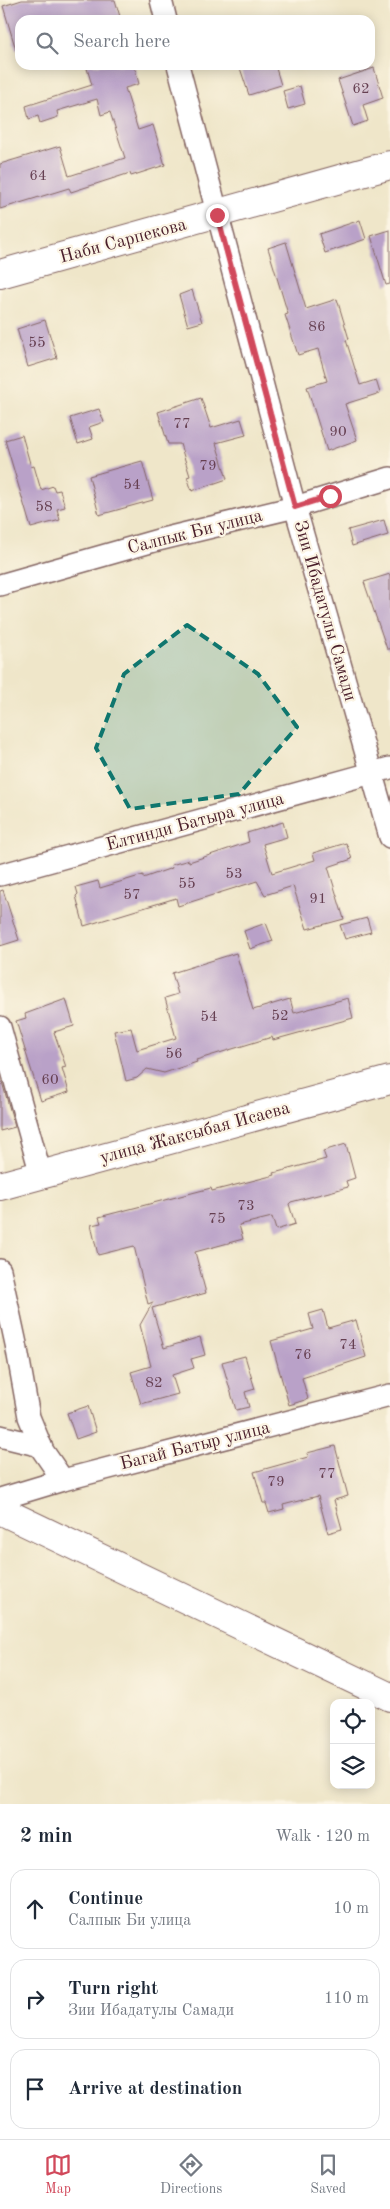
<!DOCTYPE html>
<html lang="en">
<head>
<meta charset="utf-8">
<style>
  :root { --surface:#fff; --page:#f6f6f7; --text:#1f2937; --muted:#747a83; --line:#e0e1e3; --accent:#d1495b }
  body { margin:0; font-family:"Old Standard TT",serif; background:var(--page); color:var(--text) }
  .controls { position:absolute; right:15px; bottom:15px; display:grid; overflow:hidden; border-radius:10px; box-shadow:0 2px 12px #0003 }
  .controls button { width:45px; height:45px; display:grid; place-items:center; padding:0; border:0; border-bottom:1px solid var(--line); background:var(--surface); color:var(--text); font:25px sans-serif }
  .stop { position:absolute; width:15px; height:15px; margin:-11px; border:4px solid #d1495b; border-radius:50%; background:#fff }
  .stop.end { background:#d1495b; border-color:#fff; box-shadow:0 1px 5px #0008 }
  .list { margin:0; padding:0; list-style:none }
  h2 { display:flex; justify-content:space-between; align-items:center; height:65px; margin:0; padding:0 20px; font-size:21px }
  h2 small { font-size:16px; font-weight:400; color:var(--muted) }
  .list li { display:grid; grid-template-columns:32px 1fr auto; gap:15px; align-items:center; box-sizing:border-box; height:80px; margin:0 10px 10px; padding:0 10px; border:1px solid var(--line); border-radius:15px }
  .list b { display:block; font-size:19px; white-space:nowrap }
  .list p { margin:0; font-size:16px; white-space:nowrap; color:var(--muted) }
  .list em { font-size:16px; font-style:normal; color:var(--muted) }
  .icon { flex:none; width:28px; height:28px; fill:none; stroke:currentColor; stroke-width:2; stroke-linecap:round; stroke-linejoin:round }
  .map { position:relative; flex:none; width:390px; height:1804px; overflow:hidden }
  .search { position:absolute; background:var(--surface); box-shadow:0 2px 12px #0003; left:15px; right:15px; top:15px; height:55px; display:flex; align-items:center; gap:12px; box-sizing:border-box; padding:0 18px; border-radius:15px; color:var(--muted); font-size:19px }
  .sheet { height:335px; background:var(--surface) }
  nav { display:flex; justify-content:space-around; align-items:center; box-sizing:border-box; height:70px; border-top:1px solid var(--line); background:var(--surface); font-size:14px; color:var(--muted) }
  nav a { display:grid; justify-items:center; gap:2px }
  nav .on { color:var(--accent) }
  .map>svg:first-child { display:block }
</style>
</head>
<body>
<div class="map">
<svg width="390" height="1804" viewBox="0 0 390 1804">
  <rect width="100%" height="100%" fill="#fcf5e5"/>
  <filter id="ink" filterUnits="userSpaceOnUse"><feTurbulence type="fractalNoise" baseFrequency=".02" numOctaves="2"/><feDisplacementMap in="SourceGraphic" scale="10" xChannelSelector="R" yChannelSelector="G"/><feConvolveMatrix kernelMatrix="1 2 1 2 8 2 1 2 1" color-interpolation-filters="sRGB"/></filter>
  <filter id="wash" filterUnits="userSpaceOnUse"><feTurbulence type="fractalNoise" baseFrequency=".0096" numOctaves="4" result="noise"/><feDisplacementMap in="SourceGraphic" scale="20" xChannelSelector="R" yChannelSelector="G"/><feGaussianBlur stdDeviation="1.12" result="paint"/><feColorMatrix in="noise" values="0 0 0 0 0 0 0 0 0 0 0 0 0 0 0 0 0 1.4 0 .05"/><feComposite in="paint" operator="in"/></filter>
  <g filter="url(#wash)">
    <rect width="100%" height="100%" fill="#efe6c9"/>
    <g id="blocks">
      <!-- building -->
      <g fill="#b9a1c8">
        <polygon points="22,0 115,0 121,20 20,20 20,50 16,50 3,6"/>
        <polygon points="86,65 134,65 139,84 125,88 138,130 153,125 165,165 131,176 130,173 71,192 69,188 0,209 0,164 60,146 69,176 125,158 110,112 101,115 97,99 57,111 58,117 40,123 38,116 29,119 26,106 92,85"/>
        <polygon points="239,65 275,65 281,85 249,95"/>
        <polygon points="374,68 383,98 363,105 368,121 353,126 338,80"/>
        <polygon points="300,86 305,104 288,109 283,91"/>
        <polygon points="360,220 366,239 325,253 319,234"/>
        <polygon points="390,230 390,284 386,285 371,236"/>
        <polygon points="286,242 306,309 337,299 349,339 346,340 360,385 376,380 380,393 345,404 357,440 327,451 307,387 327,381 318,349 298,355 285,315 288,314 268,248"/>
        <polygon points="192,290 202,322 188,326 179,295"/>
        <polygon points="45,320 57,358 28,367 17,329"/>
        <polygon points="201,398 211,428 241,419 246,435 216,443 227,479 192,491 187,477 190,476 180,444 168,444 158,412"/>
        <polygon points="99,409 104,422 89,427 93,439 78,444 70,418"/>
        <polygon points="22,435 31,467 34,466 41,490 53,486 55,491 60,490 65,507 57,509 60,520 31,528 5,440"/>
        <polygon points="142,461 153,500 99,515 89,476"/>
        <polygon points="384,520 388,535 352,546 348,530"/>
        <polygon points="390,574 390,649 387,649 364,582"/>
        <polygon points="283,822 287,837 263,844 272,873 315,860 313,853 346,843 352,859 328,867 344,919 307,929 293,886 265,895 257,881 178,906 176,898 84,926 76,896 78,894 76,887 98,881 100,888 143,875 143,878 172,868 171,865 189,860 189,862 249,842 247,833"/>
        <polygon points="3,890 19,940 0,946 0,891"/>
        <polygon points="367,918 371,932 345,939 340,925"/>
        <polygon points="266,923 273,941 250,949 244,931"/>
        <polygon points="236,953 253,1010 290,999 294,1013 348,998 353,1018 273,1040 272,1037 196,1060 197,1062 164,1073 147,1069 137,1078 126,1081 114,1031 131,1028 137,1050 176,1038 165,998 178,994 172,973"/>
        <polygon points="66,999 74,1026 54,1032 66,1067 62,1068 69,1092 41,1101 16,1021 26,1018 25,1014"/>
        <polygon points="0,1082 2,1082 15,1127 0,1131"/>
        <polygon points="346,1144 355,1178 346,1181 348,1187 291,1202 289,1204 295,1224 276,1230 272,1217 239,1225 243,1239 195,1252 206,1293 152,1308 164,1348 200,1337 205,1355 191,1359 194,1368 172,1375 178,1394 141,1404 131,1372 151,1366 140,1325 153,1302 148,1304 134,1246 98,1255 91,1225 101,1223 99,1217 211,1188 212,1191 275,1175 274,1173 326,1159 323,1151"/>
        <polygon points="323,1310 328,1328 356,1320 366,1357 302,1378 308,1399 289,1405 271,1341 313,1329 309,1314"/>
        <polygon points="245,1356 255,1389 245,1392 249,1407 236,1410 222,1362"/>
        <polygon points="88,1406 96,1432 76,1439 67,1413"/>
        <polygon points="335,1446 348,1496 334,1500 342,1529 328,1533 318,1496 283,1505 284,1509 269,1513 266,1503 263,1503 254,1472 308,1457 307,1453"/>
      </g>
    </g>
  </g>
  <g filter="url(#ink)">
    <use href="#blocks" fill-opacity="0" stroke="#846562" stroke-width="1"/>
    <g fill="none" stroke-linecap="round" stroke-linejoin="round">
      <!-- minor casing -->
      <g stroke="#846562" stroke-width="24">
        <g id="minor">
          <polyline points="161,0 166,20"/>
          <polyline points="178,65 295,507 390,837"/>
          <polyline points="0,585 158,540 295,507 390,478"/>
          <polyline points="0,875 390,768"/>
          <polyline points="0,1027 41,1175"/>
          <polyline points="0,1270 16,1344 29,1417 43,1451 63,1480"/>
          <polyline points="0,1436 41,1446"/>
          <polyline points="0,1499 63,1480 390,1395"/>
        </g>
      </g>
      <!-- tertiary casing -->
      <g stroke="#846562" stroke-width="30">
        <g id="tertiary">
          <polyline points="0,274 390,165"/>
          <polyline points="0,1186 390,1080"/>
          <polyline points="0,1510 390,1697"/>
        </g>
      </g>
      <!-- minor -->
      <use href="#minor" stroke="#fff" stroke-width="21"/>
      <!-- tertiary -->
      <use href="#tertiary" stroke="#fff" stroke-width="28"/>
    </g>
  </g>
  <g fill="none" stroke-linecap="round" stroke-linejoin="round" filter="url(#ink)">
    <!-- route -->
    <polyline stroke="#d1495b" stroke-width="6" points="217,215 295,507 330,496"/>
  </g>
  <!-- marked area -->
  <path fill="#0f766e" fill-opacity="0.2" stroke="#0f766e" stroke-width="4" stroke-dasharray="10 6" stroke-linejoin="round" d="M187,625L258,674L297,727L239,794L130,809L96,748L124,674Z"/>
  <g text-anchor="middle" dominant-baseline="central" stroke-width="4.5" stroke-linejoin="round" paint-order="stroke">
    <!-- number labels -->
    <g font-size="15" fill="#664052">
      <text x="361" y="89">62</text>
      <text x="38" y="176">64</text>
      <text x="317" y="327">86</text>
      <text x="37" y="343">55</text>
      <text x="182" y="424">77</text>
      <text x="338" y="432">90</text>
      <text x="208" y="466">79</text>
      <text x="132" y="485">54</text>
      <text x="44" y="507">58</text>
      <text x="234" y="874">53</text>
      <text x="187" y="884">55</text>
      <text x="132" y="895">57</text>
      <text x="318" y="899">91</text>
      <text x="280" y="1016">52</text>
      <text x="209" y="1017">54</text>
      <text x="174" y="1054">56</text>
      <text x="50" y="1080">60</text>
      <text x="246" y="1206">73</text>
      <text x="217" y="1219">75</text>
      <text x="348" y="1345">74</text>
      <text x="303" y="1355">76</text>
      <text x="154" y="1383">82</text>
      <text x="327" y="1474">77</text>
      <text x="276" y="1482">79</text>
    </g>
    <!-- street labels -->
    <g font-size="18" fill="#4a1f2b" stroke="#fcf5e5">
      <text transform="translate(123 241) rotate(-15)">Наби Сарпекова</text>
      <text transform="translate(195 532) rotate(-14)">Салпык Би улица</text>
      <text transform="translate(325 611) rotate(74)">Зии Ибадатулы Самади</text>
      <text transform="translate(195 822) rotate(-15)">Елтинди Батыра улица</text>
      <text transform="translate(195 1133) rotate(-15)">улица Жаксыбая Исаева</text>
      <text transform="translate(195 1446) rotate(-14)">Багай Батыр улица</text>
    </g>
  </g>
</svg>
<div class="controls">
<button><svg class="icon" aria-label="locate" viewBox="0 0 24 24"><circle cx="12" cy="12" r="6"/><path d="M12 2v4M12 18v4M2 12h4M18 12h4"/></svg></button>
<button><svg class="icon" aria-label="layers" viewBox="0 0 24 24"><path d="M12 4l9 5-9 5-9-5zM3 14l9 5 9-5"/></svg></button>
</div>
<div class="stop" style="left:330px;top:496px"></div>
<div class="stop end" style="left:217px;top:215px"></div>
<div class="search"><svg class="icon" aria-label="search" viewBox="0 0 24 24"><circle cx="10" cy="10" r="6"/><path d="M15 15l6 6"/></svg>Search here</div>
</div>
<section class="sheet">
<h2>2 min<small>Walk · 120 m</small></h2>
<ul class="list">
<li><svg class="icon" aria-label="ahead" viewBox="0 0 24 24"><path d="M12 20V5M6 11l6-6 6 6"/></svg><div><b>Continue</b><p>Салпык Би улица</p></div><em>10 m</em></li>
<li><svg class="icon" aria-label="right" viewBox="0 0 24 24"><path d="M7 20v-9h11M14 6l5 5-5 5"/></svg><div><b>Turn right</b><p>Зии Ибадатулы Самади</p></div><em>110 m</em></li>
<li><svg class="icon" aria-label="arrive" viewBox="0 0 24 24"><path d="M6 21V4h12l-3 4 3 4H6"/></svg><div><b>Arrive at destination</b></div></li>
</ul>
</section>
<nav>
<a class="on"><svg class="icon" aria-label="map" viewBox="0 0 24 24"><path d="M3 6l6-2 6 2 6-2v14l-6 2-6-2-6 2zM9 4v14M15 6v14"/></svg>Map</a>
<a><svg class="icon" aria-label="directions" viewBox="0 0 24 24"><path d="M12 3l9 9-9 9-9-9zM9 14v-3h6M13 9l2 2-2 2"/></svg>Directions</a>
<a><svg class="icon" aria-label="saved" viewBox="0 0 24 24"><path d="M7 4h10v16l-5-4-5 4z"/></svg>Saved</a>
</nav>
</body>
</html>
